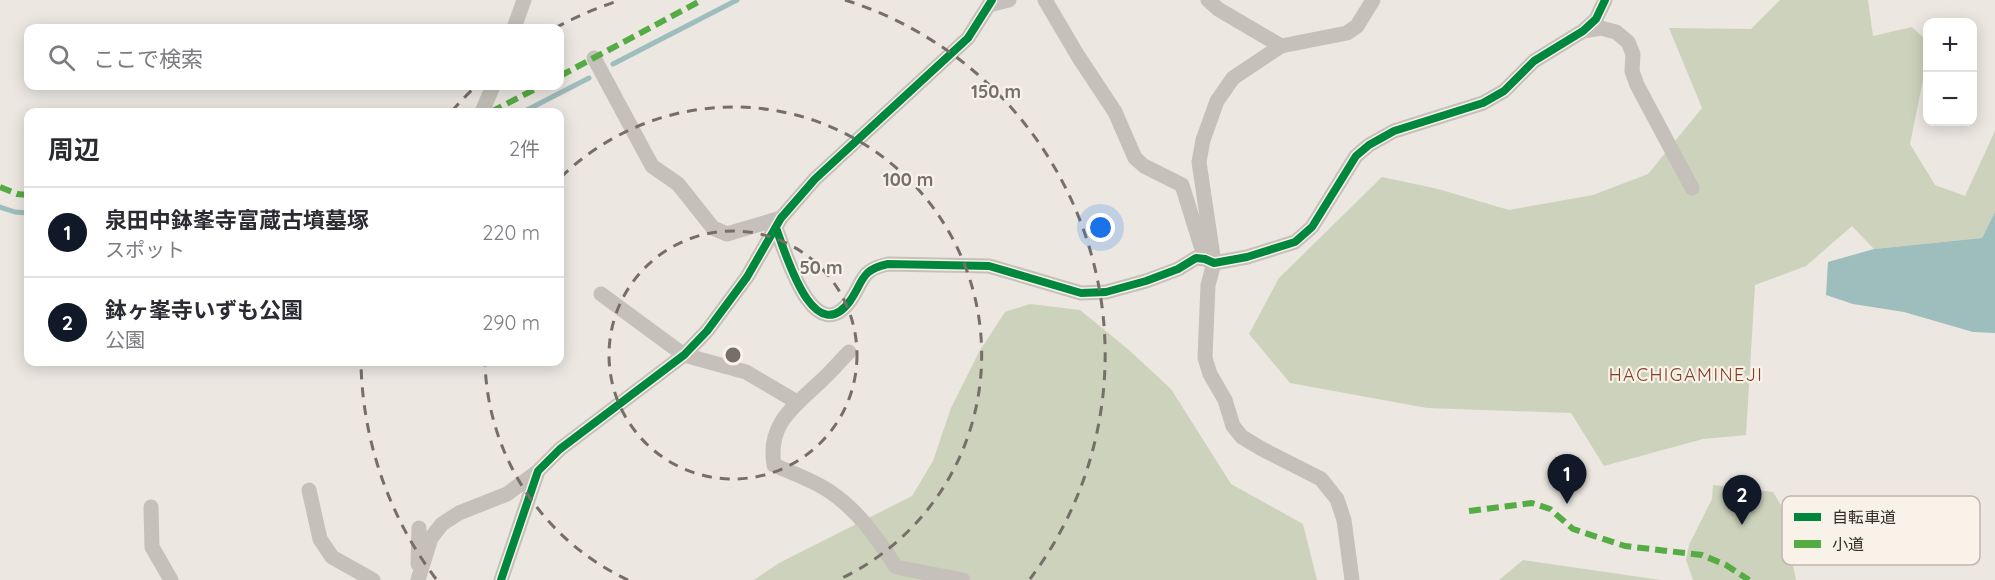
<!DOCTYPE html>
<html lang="ja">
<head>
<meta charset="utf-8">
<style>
  :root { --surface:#fff; --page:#f7f7f7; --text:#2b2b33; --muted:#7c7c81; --line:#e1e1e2; --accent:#111827 }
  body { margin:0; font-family:Quicksand,"Noto Sans JP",sans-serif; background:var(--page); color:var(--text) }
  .controls { position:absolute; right:18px; top:18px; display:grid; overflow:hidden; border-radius:12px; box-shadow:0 3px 15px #0003 }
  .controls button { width:54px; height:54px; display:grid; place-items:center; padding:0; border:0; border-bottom:2px solid var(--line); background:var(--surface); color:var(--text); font:30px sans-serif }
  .you { position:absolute; left:1101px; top:228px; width:21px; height:21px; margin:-15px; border:4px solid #fff; border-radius:50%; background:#1a73e8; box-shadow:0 0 0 9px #1a73e833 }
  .badge { display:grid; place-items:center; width:39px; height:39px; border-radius:50%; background:var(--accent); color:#fff; font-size:20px; font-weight:700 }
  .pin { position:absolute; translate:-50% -50px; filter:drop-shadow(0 2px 3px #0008) }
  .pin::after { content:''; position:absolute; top:32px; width:21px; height:18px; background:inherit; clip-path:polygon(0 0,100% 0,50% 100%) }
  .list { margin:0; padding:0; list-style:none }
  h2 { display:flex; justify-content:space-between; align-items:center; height:78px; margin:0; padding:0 24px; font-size:26px }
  h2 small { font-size:20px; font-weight:400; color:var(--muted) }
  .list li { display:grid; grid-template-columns:39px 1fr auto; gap:18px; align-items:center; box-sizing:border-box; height:90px; padding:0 24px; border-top:2px solid var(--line) }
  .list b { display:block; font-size:22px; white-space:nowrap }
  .list p { margin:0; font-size:20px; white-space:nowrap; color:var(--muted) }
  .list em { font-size:20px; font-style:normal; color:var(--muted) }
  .icon { flex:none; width:33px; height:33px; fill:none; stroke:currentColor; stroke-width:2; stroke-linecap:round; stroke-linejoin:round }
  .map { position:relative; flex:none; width:1995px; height:580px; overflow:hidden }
  .search { position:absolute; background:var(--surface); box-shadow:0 3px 15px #0003; left:24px; top:24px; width:540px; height:66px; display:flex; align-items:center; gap:15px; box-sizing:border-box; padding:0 21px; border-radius:12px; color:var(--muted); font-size:22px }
  .panel { position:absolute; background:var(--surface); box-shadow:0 3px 15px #0003; left:24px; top:108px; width:540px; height:258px; border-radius:12px }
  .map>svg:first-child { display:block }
</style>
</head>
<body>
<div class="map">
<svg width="1995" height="580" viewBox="0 0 1995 580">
  <rect width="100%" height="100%" fill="#ece7e1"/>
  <!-- green -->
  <g fill="#cdd2bc">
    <polygon points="1780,0 1868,0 1873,36 1912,27 1927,41 1927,60 1910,144 1935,185 1965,196 1995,131 1995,212 1982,238 1874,249 1852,226 1806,266 1755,285 1746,435 1703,439 1604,466 1571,413 1427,408 1290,383 1249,334 1279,278 1382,177 1438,189 1509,210 1593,195 1648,174 1702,108 1669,28 1751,29"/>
    <polygon points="1030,304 1080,310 1129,350 1171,389 1231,484 1303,524 1317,580 754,580 779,563 912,496 933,461 951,408 979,352 1005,312"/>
    <polygon points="1713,485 1773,492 1781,505 1796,580 1693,580 1686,560 1689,545 1712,499"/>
    <polygon points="1523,560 1661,580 1499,580"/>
  </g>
  <!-- water -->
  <polygon fill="#9ebdbd" points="1995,212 1995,333 1973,332 1904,312 1853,304 1826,295 1828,262 1874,249 1982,238"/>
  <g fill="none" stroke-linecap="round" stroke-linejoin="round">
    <!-- stream -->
    <g stroke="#9ebdbd" stroke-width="5">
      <polyline points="613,64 737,0"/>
      <polyline points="523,112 589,78"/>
      <polyline points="0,207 15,212 28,213"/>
    </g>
    <!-- minor -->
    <g stroke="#c6c0ba" stroke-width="15">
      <polyline points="1045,0 1078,56 1115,112 1135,158 1144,166 1182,185 1205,259"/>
      <polyline points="1208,0 1218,9 1281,46"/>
      <polyline points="989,5 1009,0"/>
      <polyline points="514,28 524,0"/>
      <polyline points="1583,31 1601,28 1616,32 1628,42 1633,54 1632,71 1637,85 1692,188"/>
      <polyline points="594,58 652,166 678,184 713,228 727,234 781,218"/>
      <polyline points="482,112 493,86"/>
      <path d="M776,228C785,251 813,351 850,301C864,281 860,270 888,264L989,266L1081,293L1106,292L1146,281L1178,269L1196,258L1205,259L1214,263L1247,257L1295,242L1312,227L1356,156L1369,145L1394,131L1483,103L1504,91L1534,61L1583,31L1596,19L1605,0"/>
      <polyline points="601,294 684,355 746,372 797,402"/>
      <path d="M849,352C840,361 832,371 822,380C795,406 767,423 774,465C792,473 813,480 829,491C858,510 877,538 896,567L963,580"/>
      <polyline points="309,490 320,539 332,557 373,580"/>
      <polyline points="151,507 152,547 171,580"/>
      <polyline points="418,564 419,528"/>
      <polyline points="418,580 431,538 442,524 459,513 507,494 537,472"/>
      <polyline points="501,580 538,471 560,449 684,355 707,331 747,277 781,218 815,179 968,38 992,0"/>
      <polyline points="1352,580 1344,520 1337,499 1321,479 1262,449 1242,437 1233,426 1225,400 1210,374 1205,358 1208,285 1214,263 1199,162 1203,140 1217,101 1233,78 1281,46 1347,33 1357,26 1373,0"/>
    </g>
    <!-- quiet -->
    <g stroke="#55ab44" stroke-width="6" stroke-dasharray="12 6" stroke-linecap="butt">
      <polyline points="560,76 702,0"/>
      <polyline points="491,112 541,86"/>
      <polyline points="0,187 17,194 28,195"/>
      <polyline points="1469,511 1532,503 1550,509 1573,529 1625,546 1702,555 1726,565 1749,580"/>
    </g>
    <!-- cycleway casing -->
    <g stroke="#f9f2e9" stroke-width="11">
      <g id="cycleway">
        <path d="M776,228C785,251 813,351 850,301C864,281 860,270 888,264L989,266L1081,293L1106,292L1146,281L1178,269L1196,258L1205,259L1214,263L1247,257L1295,242L1312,227L1356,156L1369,145L1394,131L1483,103L1504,91L1534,61L1583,31L1596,19L1605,0"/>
        <polyline points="501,580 538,471 560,449 684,355 707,331 747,277 781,218 815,179 968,38 992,0"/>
      </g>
    </g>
    <!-- cycleway -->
    <use href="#cycleway" stroke="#00873e" stroke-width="8"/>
  </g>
  <!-- distance rings -->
  <g fill="none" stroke="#766e69" stroke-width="3" stroke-dasharray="10 8">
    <circle cx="733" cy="355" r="124"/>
    <path d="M628 580A248 248 0 0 1 485 364M561 177A248 248 0 1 1 838 580"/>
    <path d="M436 579A372 372 0 0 1 361 365M452 111A372 372 0 0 1 475 87M555 28A372 372 0 0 1 621 0M845 0A372 372 0 0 1 1030 579"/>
  </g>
  <g text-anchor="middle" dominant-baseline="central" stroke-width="4.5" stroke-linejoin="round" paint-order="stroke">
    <!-- neighbourhood labels -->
    <g font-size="18" letter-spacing="1.5" fill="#833c24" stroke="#f9f2e9">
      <text x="1686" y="374">HACHIGAMINEJI</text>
    </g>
  </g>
  <!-- legend -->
  <rect x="1782" y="496" width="198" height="69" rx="9" fill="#f9f2e9" stroke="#beb7af" stroke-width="1.5"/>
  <rect x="1794" y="513" width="27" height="8" fill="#00873e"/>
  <rect x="1794" y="540" width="27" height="8" fill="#55ab44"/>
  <g font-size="16" fill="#362d28">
    <text x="1832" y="523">自転車道</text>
    <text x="1832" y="550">小道</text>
  </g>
  <circle cx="733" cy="355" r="9" fill="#766e69" stroke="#f9f2e9" stroke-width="3"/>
  <g font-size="18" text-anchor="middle" font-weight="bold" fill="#766e69" stroke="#f9f2e9" stroke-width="4.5" stroke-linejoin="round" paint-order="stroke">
    <text x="996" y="98">150 m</text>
    <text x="908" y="186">100 m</text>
    <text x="821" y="274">50 m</text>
  </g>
</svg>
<div class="controls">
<button>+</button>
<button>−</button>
</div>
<div class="you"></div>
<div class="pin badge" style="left:1567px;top:504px">1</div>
<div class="pin badge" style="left:1742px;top:525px">2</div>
<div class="search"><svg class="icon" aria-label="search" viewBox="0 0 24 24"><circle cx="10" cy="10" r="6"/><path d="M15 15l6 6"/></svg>ここで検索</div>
<section class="panel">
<h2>周辺<small>2件</small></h2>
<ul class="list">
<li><span class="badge">1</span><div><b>泉田中鉢峯寺富蔵古墳墓塚</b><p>スポット</p></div><em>220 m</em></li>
<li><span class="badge">2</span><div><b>鉢ヶ峯寺いずも公園</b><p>公園</p></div><em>290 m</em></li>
</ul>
</section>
</div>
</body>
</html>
